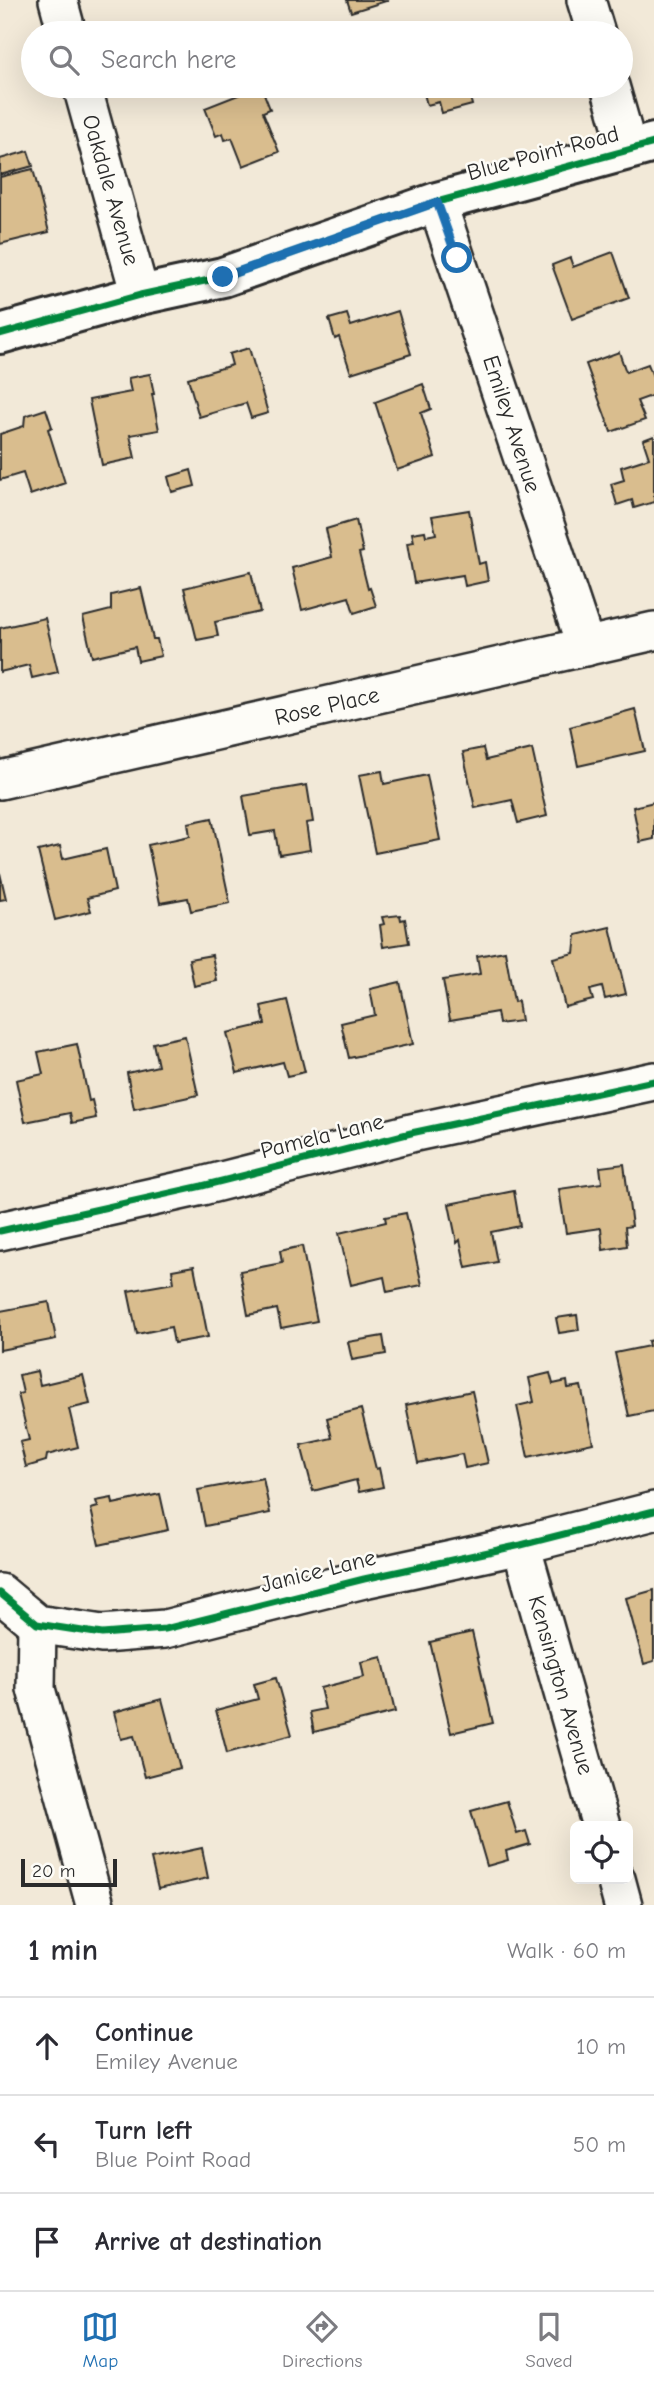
<!DOCTYPE html>
<html lang="en">
<head>
<meta charset="utf-8">
<style>
  :root { --surface:#fff; --page:#f2f2f3; --text:#2b2b33; --muted:#7c7c81; --line:#e1e1e2; --accent:#1f6fb2 }
  body { margin:0; font-family:"Comic Neue",sans-serif; background:var(--page); color:var(--text) }
  .controls { position:absolute; right:21px; bottom:21px; display:grid; overflow:hidden; border-radius:10px; box-shadow:0 7px 28px #0002 }
  .controls button { width:63px; height:63px; display:grid; place-items:center; padding:0; border:0; border-bottom:2px solid var(--line); background:var(--surface); color:var(--text); font:35px sans-serif }
  .scale { position:absolute; left:21px; bottom:18px; width:96px; box-sizing:border-box; padding-left:7px; border:4px solid #2b2b2b; border-top:0; font-size:19px; line-height:24px; white-space:nowrap; color:#2b2b2b; -webkit-text-stroke:5px #fdfcf7; paint-order:stroke }
  .stop { position:absolute; width:21px; height:21px; margin:-16px; border:5px solid #1f6fb2; border-radius:50%; background:#fff }
  .stop.end { background:#1f6fb2; border-color:#fff; box-shadow:0 2px 7px #0008 }
  .list { margin:0; padding:0; list-style:none }
  h2 { display:flex; justify-content:space-between; align-items:center; height:91px; margin:0; padding:0 28px; font-size:30px }
  h2 small { font-size:23px; font-weight:400; color:var(--muted) }
  .list li { display:grid; grid-template-columns:46px 1fr auto; gap:21px; align-items:center; box-sizing:border-box; height:98px; padding:0 28px; border-top:2px solid var(--line) }
  .list b { display:block; font-size:26px; white-space:nowrap }
  .list p { margin:0; font-size:23px; white-space:nowrap; color:var(--muted) }
  .list em { font-size:23px; font-style:normal; color:var(--muted) }
  .icon { flex:none; width:38px; height:38px; fill:none; stroke:currentColor; stroke-width:2; stroke-linecap:round; stroke-linejoin:round }
  .map { position:relative; flex:none; width:654px; height:1905px; overflow:hidden }
  .search { position:absolute; background:var(--surface); box-shadow:0 7px 28px #0002; left:21px; right:21px; top:21px; height:77px; display:flex; align-items:center; gap:18px; box-sizing:border-box; padding:0 24px; border-radius:38px; color:var(--muted); font-size:26px }
  .sheet { height:385px; background:var(--surface) }
  nav { display:flex; justify-content:space-around; align-items:center; box-sizing:border-box; height:98px; border-top:2px solid var(--line); background:var(--surface); font-size:19px; color:var(--muted) }
  nav a { display:grid; justify-items:center; gap:4px }
  nav .on { color:var(--accent) }
  .map>svg:first-child { display:block }
</style>
</head>
<body>
<div class="map">
<svg width="654" height="1905" viewBox="0 0 654 1905">
  <rect width="100%" height="100%" fill="#f2e9d8"/>
  <filter id="ink" filterUnits="userSpaceOnUse"><feTurbulence type="fractalNoise" baseFrequency=".0143" numOctaves="2"/><feDisplacementMap in="SourceGraphic" scale="14" xChannelSelector="R" yChannelSelector="G"/><feConvolveMatrix kernelMatrix="1 2 1 2 8 2 1 2 1" color-interpolation-filters="sRGB"/></filter>
  <g filter="url(#ink)">
    <!-- building -->
    <g fill="#d9bd8e" stroke="#2b2b2b" stroke-width="2">
      <polygon points="347,0 389,0 351,12"/>
      <polygon points="166,24 169,33 130,33"/>
      <polygon points="261,86 270,109 263,112 279,152 243,166 232,138 225,140 223,133 216,136 205,108"/>
      <polygon points="422,86 497,86 469,93 472,105 442,113 439,102 427,105"/>
      <polygon points="28,151 33,166 0,175 0,159"/>
      <polygon points="33,169 49,232 0,244 0,177"/>
      <polygon points="613,252 629,298 572,319 552,265 570,258 573,267"/>
      <polygon points="398,311 411,354 351,373 339,337 335,339 329,319 347,314 351,326"/>
      <polygon points="249,348 268,413 251,418 246,403 199,417 188,378 232,365 229,354"/>
      <polygon points="619,352 626,372 648,364 654,379 654,395 637,401 645,420 611,432 586,364"/>
      <polygon points="150,374 154,394 152,394 159,430 130,435 135,458 102,465 89,400 131,392 128,378"/>
      <polygon points="423,384 431,409 421,413 435,457 397,470 375,402"/>
      <polygon points="46,409 52,427 48,429 65,483 30,495 23,473 0,480 0,434 24,426 25,416"/>
      <polygon points="654,436 654,502 634,508 632,500 617,505 611,484 624,480 621,467 649,458 643,440"/>
      <polygon points="191,470 195,486 172,492 168,477"/>
      <polygon points="469,510 479,564 485,562 488,581 465,586 463,575 414,583 407,543 414,542 412,533 425,531 426,536 436,534 432,516"/>
      <polygon points="356,520 363,552 359,553 368,589 370,588 376,606 354,613 349,597 302,610 292,568 332,557 326,529"/>
      <polygon points="251,572 260,612 215,622 218,636 197,640 184,588"/>
      <polygon points="141,588 153,639 157,639 161,656 138,661 135,647 92,657 83,617 111,610 111,595"/>
      <polygon points="45,618 58,672 32,678 29,665 0,672 0,628"/>
      <polygon points="635,709 645,751 578,766 570,727"/>
      <polygon points="483,748 486,760 532,749 547,816 518,823 512,800 475,808 463,752"/>
      <polygon points="382,771 384,784 427,775 440,840 375,853 359,775"/>
      <polygon points="307,785 313,822 306,823 310,850 279,855 275,831 250,835 243,796"/>
      <polygon points="654,802 654,839 640,842 633,807"/>
      <polygon points="212,818 230,903 191,911 188,898 160,903 148,845 190,836 188,823"/>
      <polygon points="60,846 63,859 106,849 115,891 87,898 91,911 55,920 38,851"/>
      <polygon points="0,873 6,899 0,900"/>
      <polygon points="400,915 401,920 405,919 409,943 383,947 380,925 384,924 382,917"/>
      <polygon points="610,927 626,994 605,999 602,987 590,990 593,1000 565,1007 553,958 574,953 576,935"/>
      <polygon points="505,951 514,1002 518,1001 521,1021 499,1024 497,1012 450,1020 443,980 480,974 477,956"/>
      <polygon points="212,955 217,981 194,986 189,959"/>
      <polygon points="400,982 413,1044 349,1058 341,1023 375,1015 370,989"/>
      <polygon points="287,1000 305,1072 287,1076 283,1062 237,1073 227,1033 265,1024 261,1006"/>
      <polygon points="185,1036 198,1095 134,1109 127,1073 158,1066 153,1043"/>
      <polygon points="77,1044 89,1101 92,1100 96,1118 72,1123 70,1113 25,1122 16,1080 43,1074 38,1052"/>
      <polygon points="624,1164 632,1226 625,1227 627,1246 603,1250 601,1228 566,1233 559,1189 602,1183 600,1167"/>
      <polygon points="514,1191 520,1226 491,1232 497,1262 466,1268 460,1240 457,1243 449,1204"/>
      <polygon points="406,1213 422,1285 387,1292 384,1277 351,1285 339,1233 386,1222 385,1217"/>
      <polygon points="302,1246 317,1321 281,1328 277,1309 248,1315 240,1271 282,1263 280,1251"/>
      <polygon points="194,1266 208,1337 174,1343 171,1327 137,1334 128,1291 174,1283 172,1270"/>
      <polygon points="49,1302 56,1339 0,1350 0,1311"/>
      <polygon points="577,1315 579,1330 559,1333 556,1318"/>
      <polygon points="383,1336 386,1354 352,1360 348,1342"/>
      <polygon points="654,1340 654,1411 629,1416 615,1353 649,1346 648,1341"/>
      <polygon points="37,1371 40,1385 83,1375 90,1404 69,1409 78,1447 47,1455 46,1461 26,1467 20,1442 29,1440 18,1394 23,1393 19,1375"/>
      <polygon points="550,1373 553,1384 567,1381 568,1388 581,1386 593,1443 528,1457 517,1406 534,1402 529,1378"/>
      <polygon points="472,1391 488,1463 465,1468 462,1454 418,1463 406,1405"/>
      <polygon points="361,1409 376,1469 379,1468 383,1487 359,1492 356,1480 313,1491 301,1445 332,1438 327,1418"/>
      <polygon points="263,1478 270,1513 205,1526 198,1490"/>
      <polygon points="160,1494 168,1530 99,1545 91,1509 98,1507 96,1501 112,1498 113,1504"/>
      <polygon points="654,1590 654,1661 644,1664 626,1598"/>
      <polygon points="472,1632 493,1723 451,1733 430,1642"/>
      <polygon points="382,1657 395,1712 314,1732 310,1712 325,1709 320,1688 364,1677 361,1662"/>
      <polygon points="276,1678 292,1735 227,1753 216,1710 258,1699 254,1684"/>
      <polygon points="162,1699 180,1768 145,1777 134,1736 121,1739 114,1712"/>
      <polygon points="507,1801 517,1834 526,1831 530,1844 506,1851 508,1860 487,1866 471,1811"/>
      <polygon points="202,1848 208,1878 158,1889 151,1859"/>
    </g>
    <g fill="none" stroke-linecap="round" stroke-linejoin="round">
      <!-- street casing -->
      <g stroke="#2b2b2b" stroke-width="42">
        <g id="street">
          <polyline points="58,0 67,33"/>
          <polyline points="586,0 596,33"/>
          <polyline points="82,86 140,295"/>
          <polyline points="610,86 628,149"/>
          <polyline points="437,202 586,647"/>
          <polyline points="0,780 654,631"/>
          <polyline points="0,1231 202,1186 411,1133 654,1081"/>
          <polyline points="521,1545 601,1826"/>
          <polyline points="0,1593 37,1624 102,1634 165,1629 364,1579 521,1545 654,1511"/>
          <polyline points="37,1624 36,1689 95,1905"/>
          <polyline points="616,1879 623,1905"/>
        </g>
      </g>
      <!-- secondary casing -->
      <g stroke="#2b2b2b" stroke-width="44">
        <polyline id="secondary" points="0,334 140,295 223,277 437,202 654,143"/>
      </g>
      <!-- street -->
      <use href="#street" stroke="#fdfcf7" stroke-width="37"/>
      <!-- secondary -->
      <use href="#secondary" stroke="#fdfcf7" stroke-width="38"/>
      <!-- cycleway casing -->
      <g stroke="#fdfcf7" stroke-width="11">
        <g id="cycleway">
          <polyline points="0,334 140,295 223,277 437,202 654,143"/>
          <polyline points="0,1231 202,1186 411,1133 654,1081"/>
          <polyline points="0,1593 37,1624 102,1634 165,1629 364,1579 521,1545 654,1511"/>
        </g>
      </g>
      <!-- cycleway -->
      <use href="#cycleway" stroke="#00873e" stroke-width="7"/>
    </g>
  </g>
  <g fill="none" stroke-linecap="round" stroke-linejoin="round" filter="url(#ink)">
    <!-- route -->
    <polyline stroke="#1f6fb2" stroke-width="9" points="223,277 437,202 457,258"/>
  </g>
  <g text-anchor="middle" dominant-baseline="central" stroke-width="5" stroke-linejoin="round" paint-order="stroke">
    <!-- street labels -->
    <g font-size="23" fill="#2b2b2b" stroke="#fdfcf7">
      <text transform="translate(543 153) rotate(-15)">Blue Point Road</text>
      <text transform="translate(111 190) rotate(74)">Oakdale Avenue</text>
      <text transform="translate(512 424) rotate(72)">Emiley Avenue</text>
      <text transform="translate(327 706) rotate(-13)">Rose Place</text>
      <text transform="translate(322 1136) rotate(-14)">Pamela Lane</text>
      <text transform="translate(318 1571) rotate(-14)">Janice Lane</text>
      <text transform="translate(561 1685) rotate(74)">Kensington Avenue</text>
    </g>
  </g>
</svg>
<div class="controls">
<button><svg class="icon" aria-label="locate" viewBox="0 0 24 24"><circle cx="12" cy="12" r="6"/><path d="M12 2v4M12 18v4M2 12h4M18 12h4"/></svg></button>
</div>
<div class="scale">20 m</div>
<div class="stop" style="left:457px;top:258px"></div>
<div class="stop end" style="left:223px;top:277px"></div>
<div class="search"><svg class="icon" aria-label="search" viewBox="0 0 24 24"><circle cx="10" cy="10" r="6"/><path d="M15 15l6 6"/></svg>Search here</div>
</div>
<section class="sheet">
<h2>1 min<small>Walk · 60 m</small></h2>
<ul class="list">
<li><svg class="icon" aria-label="ahead" viewBox="0 0 24 24"><path d="M12 20V5M6 11l6-6 6 6"/></svg><div><b>Continue</b><p>Emiley Avenue</p></div><em>10 m</em></li>
<li><svg class="icon" aria-label="left" viewBox="0 0 24 24"><path d="M17 20v-9H6M10 6l-5 5 5 5"/></svg><div><b>Turn left</b><p>Blue Point Road</p></div><em>50 m</em></li>
<li><svg class="icon" aria-label="arrive" viewBox="0 0 24 24"><path d="M6 21V4h12l-3 4 3 4H6"/></svg><div><b>Arrive at destination</b></div></li>
</ul>
</section>
<nav>
<a class="on"><svg class="icon" aria-label="map" viewBox="0 0 24 24"><path d="M3 6l6-2 6 2 6-2v14l-6 2-6-2-6 2zM9 4v14M15 6v14"/></svg>Map</a>
<a><svg class="icon" aria-label="directions" viewBox="0 0 24 24"><path d="M12 3l9 9-9 9-9-9zM9 14v-3h6M13 9l2 2-2 2"/></svg>Directions</a>
<a><svg class="icon" aria-label="saved" viewBox="0 0 24 24"><path d="M7 4h10v16l-5-4-5 4z"/></svg>Saved</a>
</nav>
</body>
</html>
